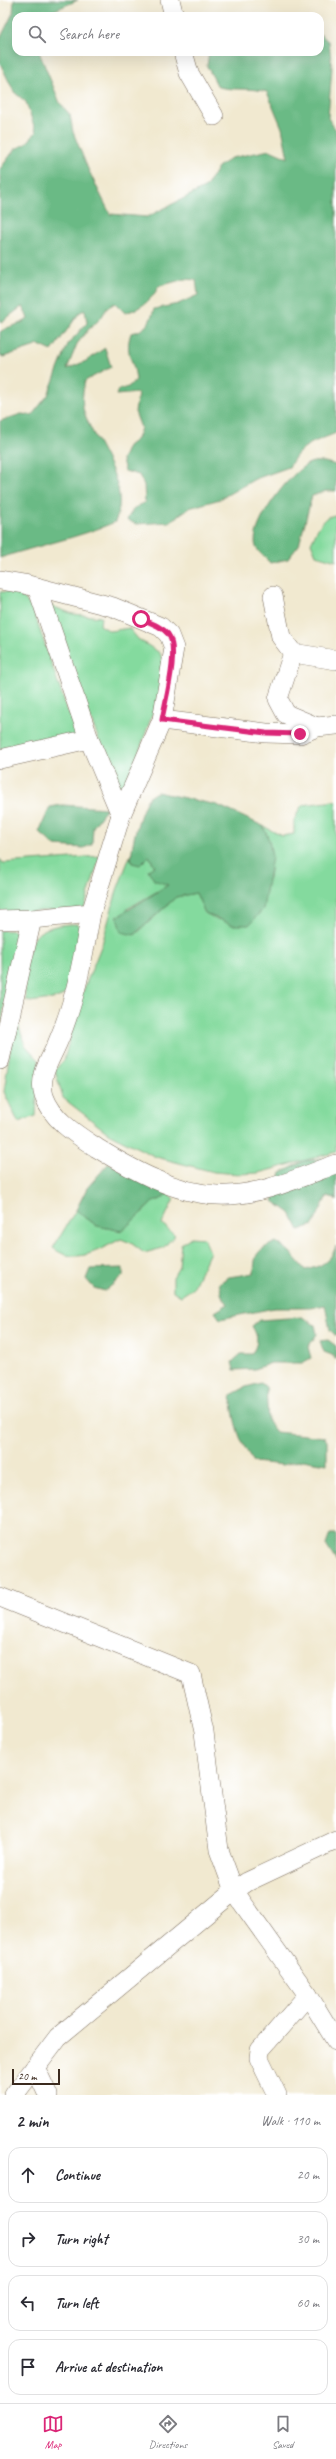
<!DOCTYPE html>
<html lang="en">
<head>
<meta charset="utf-8">
<style>
  :root { --surface:#fff; --page:#f2f2f3; --text:#2b2b33; --muted:#7c7c81; --line:#e1e1e2; --accent:#db2777 }
  body { margin:0; font-family:Caveat,sans-serif; background:var(--page); color:var(--text) }
  .scale { position:absolute; left:12px; bottom:10px; width:48px; box-sizing:border-box; padding-left:4px; border:2px solid #3b2a1e; border-top:0; font-size:11px; line-height:14px; white-space:nowrap; color:#3b2a1e; -webkit-text-stroke:3px #fff; paint-order:stroke }
  .stop { position:absolute; width:12px; height:12px; margin:-9px; border:3px solid #db2777; border-radius:50%; background:#fff }
  .stop.end { background:#db2777; border-color:#fff; box-shadow:0 1px 4px #0008 }
  .list { margin:0; padding:0; list-style:none }
  h2 { display:flex; justify-content:space-between; align-items:center; height:52px; margin:0; padding:0 16px; font-size:17px }
  h2 small { font-size:13px; font-weight:400; color:var(--muted) }
  .list li { display:grid; grid-template-columns:26px 1fr auto; gap:12px; align-items:center; box-sizing:border-box; height:56px; margin:0 8px 8px; padding:0 8px; border:1px solid var(--line); border-radius:12px }
  .list b { display:block; font-size:15px; white-space:nowrap }
  .list em { font-size:13px; font-style:normal; color:var(--muted) }
  .icon { flex:none; width:22px; height:22px; fill:none; stroke:currentColor; stroke-width:2; stroke-linecap:round; stroke-linejoin:round }
  .map { position:relative; flex:none; width:336px; height:2095px; overflow:hidden }
  .search { position:absolute; background:var(--surface); box-shadow:0 4px 16px #0002; left:12px; right:12px; top:12px; height:44px; display:flex; align-items:center; gap:10px; box-sizing:border-box; padding:0 14px; border-radius:12px; color:var(--muted); font-size:15px }
  .sheet { height:308px; background:var(--surface) }
  nav { display:flex; justify-content:space-around; align-items:center; box-sizing:border-box; height:56px; border-top:1px solid var(--line); background:var(--surface); font-size:11px; color:var(--muted) }
  nav a { display:grid; justify-items:center; gap:2px }
  nav .on { color:var(--accent) }
  .map>svg:first-child { display:block }
</style>
</head>
<body>
<div class="map">
<svg width="336" height="2095" viewBox="0 0 336 2095">
  <rect width="100%" height="100%" fill="#fff"/>
  <filter id="ink" filterUnits="userSpaceOnUse"><feTurbulence type="fractalNoise" baseFrequency=".025" numOctaves="2"/><feDisplacementMap in="SourceGraphic" scale="8" xChannelSelector="R" yChannelSelector="G"/><feConvolveMatrix kernelMatrix="1 2 1 2 8 2 1 2 1" color-interpolation-filters="sRGB"/></filter>
  <filter id="wash" filterUnits="userSpaceOnUse"><feTurbulence type="fractalNoise" baseFrequency=".012" numOctaves="4" result="noise"/><feDisplacementMap in="SourceGraphic" scale="16" xChannelSelector="R" yChannelSelector="G"/><feGaussianBlur stdDeviation="0.9" result="paint"/><feColorMatrix in="noise" values="0 0 0 0 0 0 0 0 0 0 0 0 0 0 0 0 0 1.4 0 .05"/><feComposite in="paint" operator="in"/></filter>
  <g filter="url(#wash)">
    <rect width="100%" height="100%" fill="#f1e9d0"/>
    <!-- green -->
    <g fill="#84da9e" stroke="#60825e">
      <path d="M336,515V561L316,555L311,543C316,532 322,516 336,515Z"/>
      <polygon points="19,591 33,610 68,712 78,731 76,737 0,750 0,592"/>
      <polygon points="46,604 73,614 101,617 100,625 110,631 129,628 138,639 160,653 163,662 159,695 126,789 120,794"/>
      <path d="M336,801V1152L258,1173L239,1174L214,1172L156,1157L108,1133L63,1098L55,1070L64,1060L80,999L102,944L117,890L130,856L132,863L149,856L155,867L149,870L168,885L127,909L135,935L176,897L196,893L205,913L218,920L269,878C272,858 271,844 263,826L282,836L294,834V820L302,805Z"/>
      <polygon points="100,856 84,909 0,913 0,859 3,863"/>
      <path d="M78,924L83,930L67,992L59,998L30,1002L26,1000C23,983 24,940 42,931C53,925 66,924 78,924Z"/>
      <polygon points="0,930 17,931 20,948 8,976 0,1036"/>
      <polygon points="15,1015 25,1045 39,1060 36,1116 18,1122 4,1092"/>
      <path d="M168,1193L174,1199L162,1224L175,1235L163,1248L144,1253L131,1243L121,1239C98,1250 76,1266 53,1248L76,1210L97,1226L143,1212L153,1202L161,1199Z"/>
      <polygon points="191,1237 204,1238 210,1252 193,1288 181,1296 173,1291 173,1277 179,1267 181,1244"/>
    </g>
    <!-- forest -->
    <g fill="#6bba85" stroke="#537252">
      <path d="M14,0H78L41,16H16V52H39L60,103L70,115L73,132L88,169L110,214L147,217L206,187L218,167L231,158L270,150L288,158L282,128L267,92C250,87 237,91 218,87L207,66L209,52H320V34L329,42L332,68L328,118L336,130V433C313,443 302,443 289,467L255,479L220,499L189,508L169,522L136,524L127,520L133,509L145,502L144,485L139,475L125,471L122,460L128,446L137,439L141,428L135,412L138,393L116,395L118,390L128,387L136,380C134,359 124,354 131,333C145,331 151,322 154,309L178,304L198,295L196,280L185,279L159,286C151,301 142,308 125,313L115,303L107,308L101,318L88,330L77,344L67,369L86,361L105,348L111,367L85,381C83,390 81,402 84,412C95,446 132,484 115,522C78,538 39,545 0,558V421L21,414L32,415L48,395L68,344L87,323L85,310L80,312L52,351L39,345L3,357L0,355V332C9,325 19,326 28,319L23,306L0,323V169L15,149L26,144L36,132L26,102L14,92L0,63V39L13,13Z"/>
      <path d="M325,462L336,465V491H326L312,496L299,545L288,559L270,563C266,558 258,552 256,547C248,527 291,470 310,463C314,461 320,462 325,462Z"/>
      <path d="M157,792L217,805L263,826L269,840L272,857L263,909L249,925H232L205,913L196,893L176,897L134,935L121,932L117,917L168,885L154,880L148,870L155,866L149,856L140,865L132,863C129,850 140,812 147,800C149,796 153,794 157,792Z"/>
      <polygon points="62,805 107,808 93,827 92,844 84,848 55,846 39,832 50,807"/>
      <polygon points="336,1157 336,1201 335,1198 327,1196 313,1225 299,1230 290,1213 273,1201 281,1173 304,1161"/>
      <polygon points="109,1163 168,1193 161,1199 153,1202 122,1231 97,1226 76,1210 87,1188"/>
      <path d="M276,1242L289,1251L305,1270C320,1267 331,1262 336,1246V1336L330,1330L325,1305L310,1308H274L220,1319L215,1312L228,1304L222,1296L219,1283L229,1277L254,1273C255,1253 256,1251 276,1242Z"/>
      <polygon points="123,1268 123,1276 105,1291 94,1288 86,1279 90,1269"/>
      <path d="M302,1317L315,1325L317,1334L308,1347L311,1358L302,1363H271L255,1369L234,1370L232,1362L241,1354H252C258,1343 259,1338 252,1326L259,1320Z"/>
      <polygon points="328,1340 336,1346 336,1360 332,1355 324,1352 320,1341"/>
      <path d="M261,1383L266,1387L268,1422L276,1432L324,1437L327,1441V1464L303,1460L283,1465L254,1462C238,1440 234,1422 231,1395L246,1387Z"/>
      <polygon points="330,1534 336,1534 336,1561 326,1545"/>
    </g>
  </g>
  <g filter="url(#ink)">
    <g fill="none" stroke-linecap="round" stroke-linejoin="round">
      <!-- minor casing -->
      <g stroke="#7b6d5c" stroke-width="20">
        <g id="minor">
          <polyline points="170,0 174,16"/>
          <polyline points="183,52 189,73 214,116"/>
          <polyline points="0,580 24,584 113,607 161,627 169,635 174,648 162,720 121,815 91,913 32,919 0,920"/>
          <polyline points="37,587 89,739 121,815"/>
          <polyline points="273,596 281,637 293,653 336,660"/>
          <polyline points="293,653 278,699 286,714 317,727"/>
          <polyline points="162,720 266,733 300,734 317,727 336,725"/>
          <polyline points="0,759 89,739"/>
          <path d="M91,913C83,958 75,1003 57,1044C50,1060 38,1077 44,1096C52,1120 77,1135 97,1148C133,1170 174,1193 217,1195C257,1197 299,1178 336,1164"/>
          <polyline points="0,1060 32,919"/>
          <polyline points="0,1597 191,1674 204,1732 219,1850 234,1891 308,1995 260,2050 259,2058 277,2095"/>
          <polyline points="308,1995 336,2041"/>
          <polyline points="35,2067 48,2095"/>
          <polyline points="14,2095 58,2037 234,1891 247,1882 336,1840"/>
        </g>
      </g>
      <!-- minor -->
      <use href="#minor" stroke="#fff" stroke-width="19"/>
    </g>
  </g>
  <g fill="none" stroke-linecap="round" stroke-linejoin="round" filter="url(#ink)">
    <!-- route -->
    <path stroke="#db2777" stroke-width="5" d="M141,619C151,623 161,626 168,634C180,649 165,701 162,720L266,733L300,734"/>
  </g>
</svg>
<div class="scale">20 m</div>
<div class="stop" style="left:141px;top:619px"></div>
<div class="stop end" style="left:300px;top:734px"></div>
<div class="search"><svg class="icon" aria-label="search" viewBox="0 0 24 24"><circle cx="10" cy="10" r="6"/><path d="M15 15l6 6"/></svg>Search here</div>
</div>
<section class="sheet">
<h2>2 min<small>Walk · 110 m</small></h2>
<ul class="list">
<li><svg class="icon" aria-label="ahead" viewBox="0 0 24 24"><path d="M12 20V5M6 11l6-6 6 6"/></svg><div><b>Continue</b></div><em>20 m</em></li>
<li><svg class="icon" aria-label="right" viewBox="0 0 24 24"><path d="M7 20v-9h11M14 6l5 5-5 5"/></svg><div><b>Turn right</b></div><em>30 m</em></li>
<li><svg class="icon" aria-label="left" viewBox="0 0 24 24"><path d="M17 20v-9H6M10 6l-5 5 5 5"/></svg><div><b>Turn left</b></div><em>60 m</em></li>
<li><svg class="icon" aria-label="arrive" viewBox="0 0 24 24"><path d="M6 21V4h12l-3 4 3 4H6"/></svg><div><b>Arrive at destination</b></div></li>
</ul>
</section>
<nav>
<a class="on"><svg class="icon" aria-label="map" viewBox="0 0 24 24"><path d="M3 6l6-2 6 2 6-2v14l-6 2-6-2-6 2zM9 4v14M15 6v14"/></svg>Map</a>
<a><svg class="icon" aria-label="directions" viewBox="0 0 24 24"><path d="M12 3l9 9-9 9-9-9zM9 14v-3h6M13 9l2 2-2 2"/></svg>Directions</a>
<a><svg class="icon" aria-label="saved" viewBox="0 0 24 24"><path d="M7 4h10v16l-5-4-5 4z"/></svg>Saved</a>
</nav>
</body>
</html>
